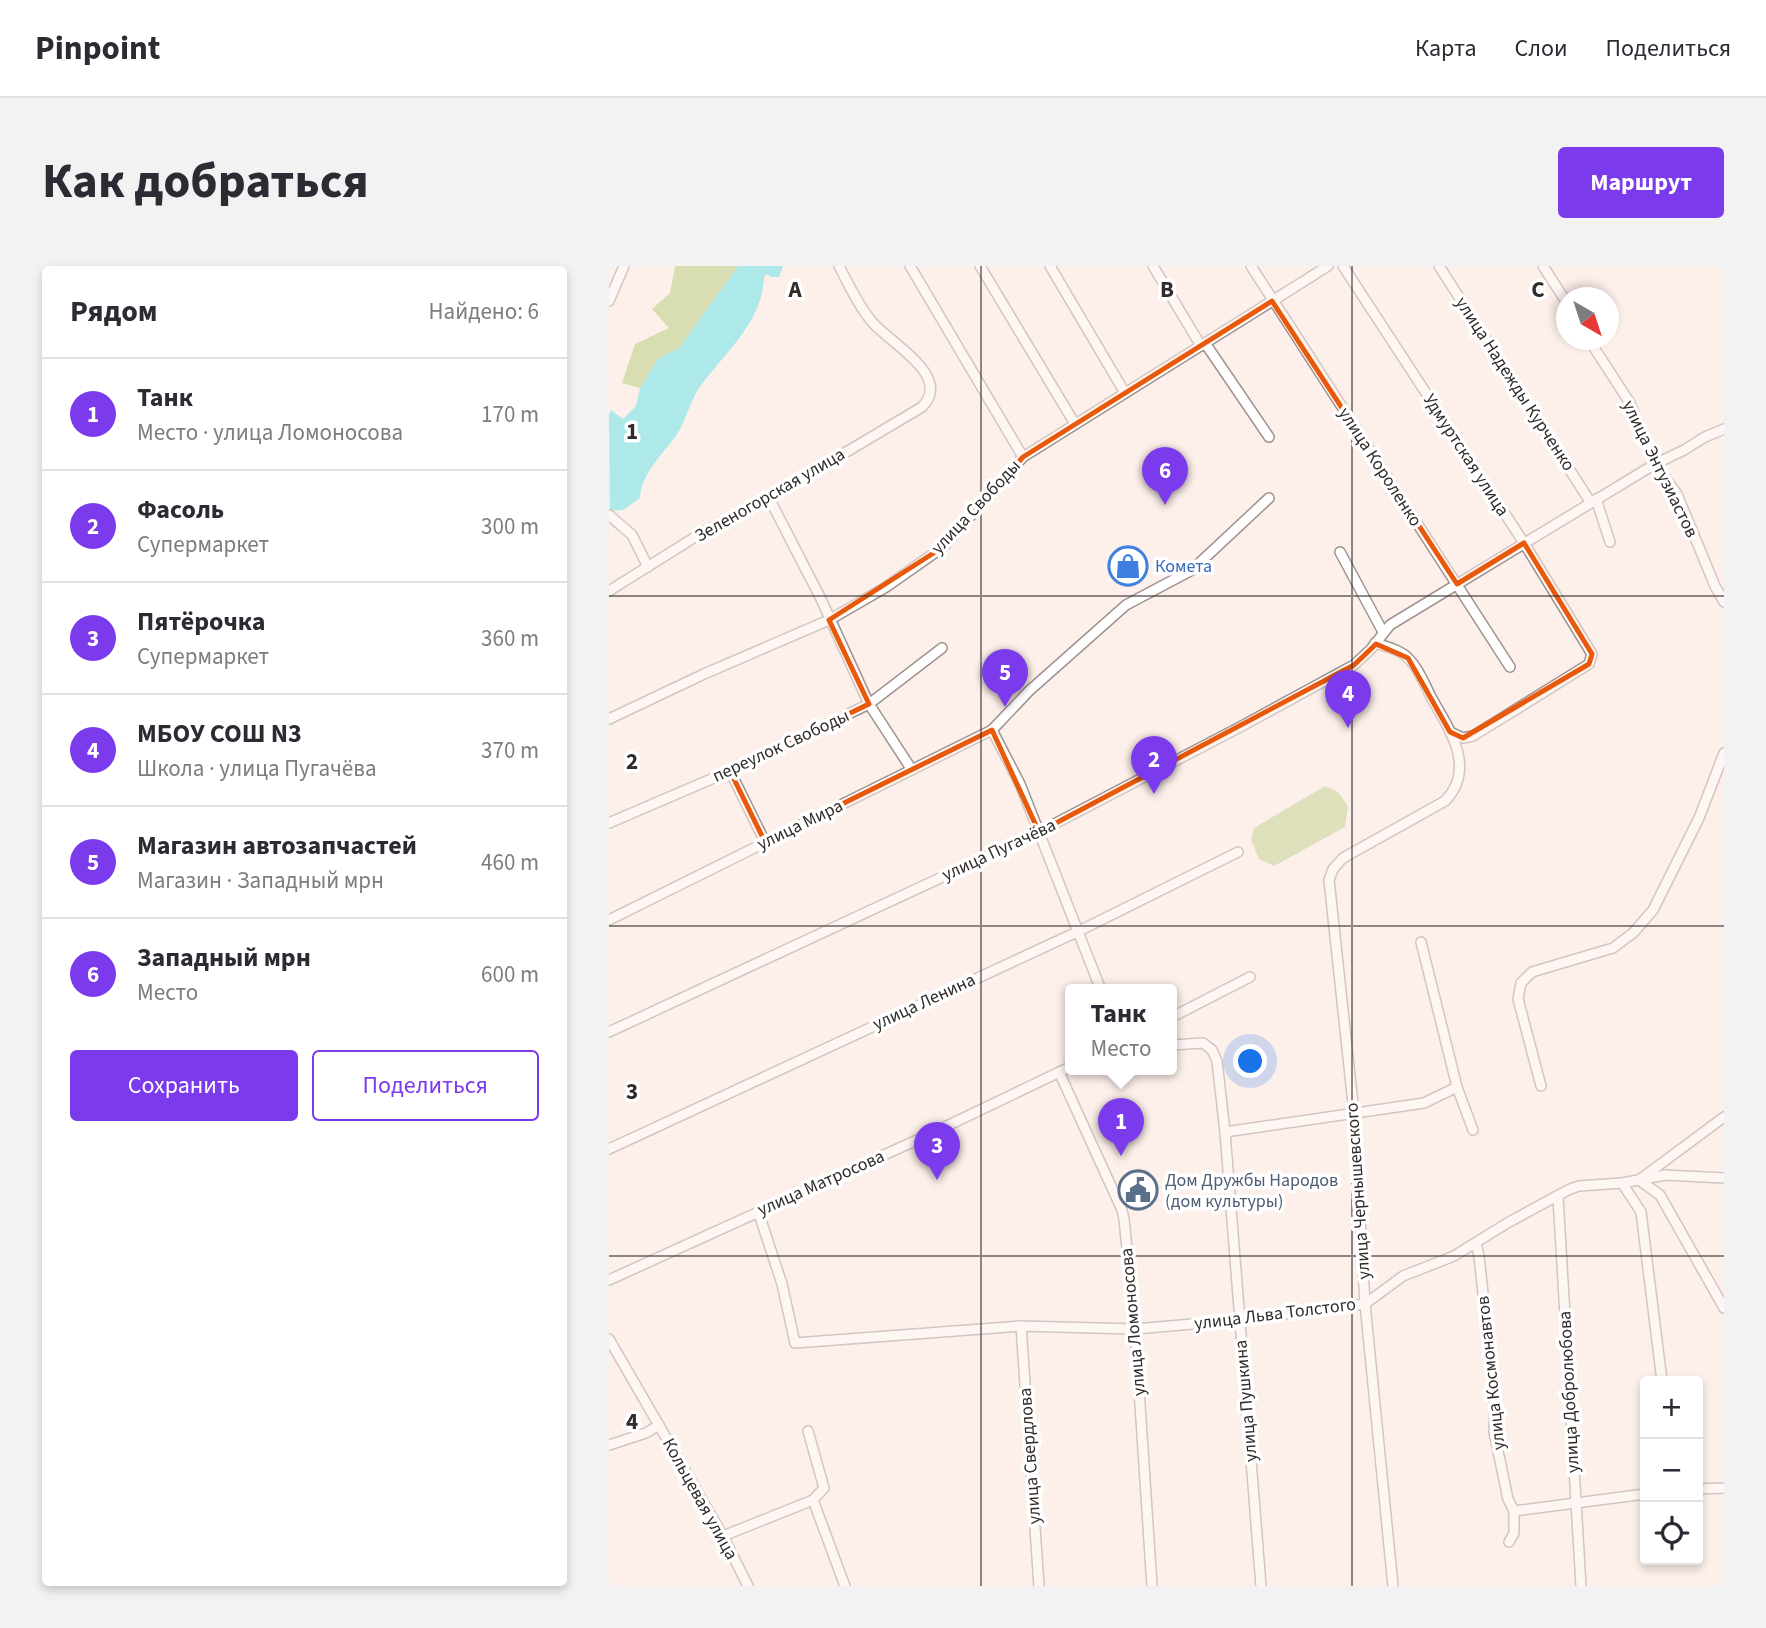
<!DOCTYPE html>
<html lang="ru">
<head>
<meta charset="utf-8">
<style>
  :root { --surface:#fff; --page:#f2f2f3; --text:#2b2b33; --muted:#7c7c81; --line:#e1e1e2; --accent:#7c3aed }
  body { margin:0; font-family:"Source Sans 3",sans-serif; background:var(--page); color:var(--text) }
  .controls { position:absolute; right:21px; bottom:21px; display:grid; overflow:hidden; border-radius:7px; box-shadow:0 4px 10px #0003 }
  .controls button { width:63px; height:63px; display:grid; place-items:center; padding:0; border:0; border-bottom:2px solid var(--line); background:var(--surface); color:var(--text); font:35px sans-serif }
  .compass { position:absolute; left:947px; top:21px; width:63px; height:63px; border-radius:50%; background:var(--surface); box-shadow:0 4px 10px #0003; rotate:141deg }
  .you { position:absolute; left:642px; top:796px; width:24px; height:24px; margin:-18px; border:5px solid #fff; border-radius:50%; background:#1a73e8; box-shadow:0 0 0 10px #1a73e833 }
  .badge { display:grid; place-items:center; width:46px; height:46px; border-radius:50%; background:var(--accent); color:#fff; font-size:23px; font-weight:700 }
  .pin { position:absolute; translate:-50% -58px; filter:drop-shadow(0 2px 4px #0008) }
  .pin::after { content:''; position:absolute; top:37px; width:24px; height:21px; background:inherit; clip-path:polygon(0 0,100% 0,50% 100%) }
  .popup { position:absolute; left:456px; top:718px; width:112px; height:91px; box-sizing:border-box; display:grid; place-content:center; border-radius:7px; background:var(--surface); filter:drop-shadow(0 2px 5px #0005); font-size:23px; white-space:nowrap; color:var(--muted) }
  .popup b { font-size:26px; color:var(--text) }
  .popup::after { content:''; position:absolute; left:50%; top:100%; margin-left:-14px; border:14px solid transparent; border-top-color:var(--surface) }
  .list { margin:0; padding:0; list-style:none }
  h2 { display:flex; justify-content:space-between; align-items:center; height:91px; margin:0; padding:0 28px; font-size:30px }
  h2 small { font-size:23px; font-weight:400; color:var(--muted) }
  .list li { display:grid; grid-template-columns:46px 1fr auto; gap:21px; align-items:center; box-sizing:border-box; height:112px; padding:0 28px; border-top:2px solid var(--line) }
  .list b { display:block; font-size:26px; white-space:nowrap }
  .list p { margin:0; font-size:23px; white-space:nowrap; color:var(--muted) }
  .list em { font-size:23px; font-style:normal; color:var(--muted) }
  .actions { display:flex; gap:14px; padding:21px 28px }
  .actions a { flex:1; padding:16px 0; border:2px solid var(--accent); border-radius:7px; text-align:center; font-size:24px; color:var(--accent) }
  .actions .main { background:var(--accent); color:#fff }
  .icon { flex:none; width:38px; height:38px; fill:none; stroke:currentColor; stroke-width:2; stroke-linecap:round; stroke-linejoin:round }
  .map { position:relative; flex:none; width:1115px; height:1320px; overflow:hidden; border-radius:7px }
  header { display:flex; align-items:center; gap:42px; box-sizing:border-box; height:98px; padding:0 35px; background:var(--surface); border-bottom:2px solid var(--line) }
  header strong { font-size:33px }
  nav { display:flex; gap:38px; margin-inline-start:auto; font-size:24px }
  .intro { display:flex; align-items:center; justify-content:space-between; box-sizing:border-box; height:168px; padding:0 42px }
  h1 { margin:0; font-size:49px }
  .button { padding:18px 32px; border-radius:7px; background:var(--accent); color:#fff; font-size:24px; font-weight:700 }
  main { display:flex; gap:42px; padding:0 42px }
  aside { flex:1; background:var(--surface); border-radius:7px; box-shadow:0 4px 10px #0003 }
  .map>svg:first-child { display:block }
</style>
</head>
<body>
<header>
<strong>Pinpoint</strong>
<nav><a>Карта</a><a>Слои</a><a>Поделиться</a></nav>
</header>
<div class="intro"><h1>Как добраться</h1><a class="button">Маршрут</a></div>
<main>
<aside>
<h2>Рядом<small>Найдено: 6</small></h2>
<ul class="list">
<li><span class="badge">1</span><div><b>Танк</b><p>Место · улица Ломоносова</p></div><em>170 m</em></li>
<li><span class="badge">2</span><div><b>Фасоль</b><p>Супермаркет</p></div><em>300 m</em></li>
<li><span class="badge">3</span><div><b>Пятёрочка</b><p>Супермаркет</p></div><em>360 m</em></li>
<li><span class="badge">4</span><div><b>МБОУ СОШ N3</b><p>Школа · улица Пугачёва</p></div><em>370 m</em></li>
<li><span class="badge">5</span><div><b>Магазин автозапчастей</b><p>Магазин · Западный мрн</p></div><em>460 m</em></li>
<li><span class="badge">6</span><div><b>Западный мрн</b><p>Место</p></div><em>600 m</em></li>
</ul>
<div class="actions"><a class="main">Сохранить</a><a>Поделиться</a></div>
</aside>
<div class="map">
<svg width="1115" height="1320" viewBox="0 0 1115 1320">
  <rect width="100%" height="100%" fill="#fdefea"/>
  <!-- green -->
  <polygon fill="#b5ce84" points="716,520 729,526 739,540 736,561 665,600 650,593 642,574 645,562"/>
  <!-- forest -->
  <polygon fill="#acca6d" points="66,0 129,0 70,82 49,93 31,122 13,117 26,78 60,62 43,43 61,27"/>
  <!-- water -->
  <path fill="#4ce3e6" d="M129,0H174L170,11H162L158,8L155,11C154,55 116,87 92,119C81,134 78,153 68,168C54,189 33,205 31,232L14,244L1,245L0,149L2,144L14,153L27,140L31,122L49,93L70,82Z"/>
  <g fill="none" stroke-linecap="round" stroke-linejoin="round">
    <!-- minor casing -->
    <g stroke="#a0938f" stroke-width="12">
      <g id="minor">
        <polyline points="301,0 414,191"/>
        <polyline points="371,0 466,158"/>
        <polyline points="441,0 516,127"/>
        <polyline points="544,0 592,80"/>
        <polyline points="642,0 901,401"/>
        <polyline points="734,0 915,277 983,388 980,398 864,470 854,472 841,466"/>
        <polyline points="830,0 982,237"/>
        <polyline points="934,0 958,37"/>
        <polyline points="0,35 15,0"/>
        <polyline points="980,74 1021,137 1046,198 1068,228 1106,320 1115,336"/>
        <polyline points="596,77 660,171"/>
        <polyline points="160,232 212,333 260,438 303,504"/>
        <polyline points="987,233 1001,276"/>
        <polyline points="0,249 23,269 39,301"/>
        <polyline points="731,286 774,366"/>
        <path d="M0,325L94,266L160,232L313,141C344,110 281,77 264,57C250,41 240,19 230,0"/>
        <path d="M766,377C778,381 792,384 800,393C810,403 816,419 822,431C840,463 868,502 836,535L734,592L724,603L720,614L745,847L756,1038L784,1320"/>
        <polyline points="0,453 95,408 220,354 277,321 334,281 414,191 719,0"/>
        <polyline points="383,464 411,518 492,724"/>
        <polyline points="121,505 156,576"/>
        <polyline points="0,557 121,505 260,438 333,382"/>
        <polyline points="0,654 383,464 420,425 517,339 583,304 660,232"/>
        <polyline points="812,676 848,821 864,864"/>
        <polyline points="563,751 641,711"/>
        <polyline points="0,766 430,566 631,461 745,399 762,383 781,359 1046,198 1075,184 1096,171 1115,163"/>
        <polyline points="563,779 594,777 603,784 608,795 616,866 652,1320"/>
        <polyline points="450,806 513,944 515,953 526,1063 543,1320"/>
        <polyline points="932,820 909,733 912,717 923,706 1004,682 1024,667 1044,644 1090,552 1115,487"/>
        <polyline points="1115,851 1030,914 1051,929 1115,1042"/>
        <polyline points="616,866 815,837 848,821"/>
        <polyline points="0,883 470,665 629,586"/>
        <polyline points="1013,917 1032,946 1053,1115"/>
        <polyline points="949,931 972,1320"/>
        <polyline points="149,945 173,1018 186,1077 412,1060 526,1063 630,1054 756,1038 794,1010 845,990 900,956 961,923 970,920 1013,917 1056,909 1115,912"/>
        <polyline points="867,977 870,990 886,1139 885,1166 899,1233 905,1245 905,1267 900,1276"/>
        <polyline points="0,1014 319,869 461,801"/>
        <polyline points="412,1060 430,1320"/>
        <polyline points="0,1073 114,1270 139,1320"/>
        <polyline points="0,1179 37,1167 50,1159"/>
        <polyline points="1089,1223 1115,1222"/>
        <polyline points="204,1234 236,1320"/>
        <polyline points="905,1245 1036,1228"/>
        <polyline points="114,1270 204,1234 215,1222 199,1165"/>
      </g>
    </g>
    <!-- minor -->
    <use href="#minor" stroke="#fff" stroke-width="9"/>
  </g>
  <!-- marked area -->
  <path d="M0 0H1115V1320H0ZM663,35L848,318L915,277L983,388L980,398L854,472L841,466L799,392L767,378L745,399L430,566L383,464L156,576L121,505L260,438L220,354L334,281L414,191Z" fill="#fdefea" fill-opacity=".55" fill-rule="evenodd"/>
  <path fill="none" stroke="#e8590c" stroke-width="5" stroke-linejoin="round" d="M663,35L848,318L915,277L983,388L980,398L854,472L841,466L799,392L767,378L745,399L430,566L383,464L156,576L121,505L260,438L220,354L334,281L414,191Z"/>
  <!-- grid -->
  <path fill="none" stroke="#312c2a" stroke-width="2" stroke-opacity="0.55" d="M372,0V1320M743,0V1320M0,330H1115M0,660H1115M0,990H1115"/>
  <!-- icons -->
  <defs>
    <g id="shop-ring" transform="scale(2.0125)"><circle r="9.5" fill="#fff" stroke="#3f7fe0" stroke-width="1.5"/><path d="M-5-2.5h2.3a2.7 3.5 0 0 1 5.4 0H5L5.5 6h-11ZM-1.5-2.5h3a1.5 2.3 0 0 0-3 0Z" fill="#3f7fe0"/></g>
    <g id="civic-ring" transform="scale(2.0125)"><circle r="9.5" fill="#fff" stroke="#5c6f8a" stroke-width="1.5"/><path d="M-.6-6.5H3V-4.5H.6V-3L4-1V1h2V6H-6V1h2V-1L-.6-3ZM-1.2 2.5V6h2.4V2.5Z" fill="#5c6f8a"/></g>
  </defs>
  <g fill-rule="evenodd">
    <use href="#shop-ring" x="519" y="300"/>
    <use href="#civic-ring" x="529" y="924"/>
  </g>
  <g text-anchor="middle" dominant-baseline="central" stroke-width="7" stroke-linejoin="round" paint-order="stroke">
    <!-- street labels -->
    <g font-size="18" fill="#312c2a" stroke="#fff">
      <text transform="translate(906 118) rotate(57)">улица Надежды Курченко</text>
      <text transform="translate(857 189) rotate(57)">Удмуртская улица</text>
      <text transform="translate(771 201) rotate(57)">улица Короленко</text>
      <text transform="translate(1051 203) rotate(64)">улица Энтузиастов</text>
      <text transform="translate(161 229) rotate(-30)">Зеленогорская улица</text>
      <text transform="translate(367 241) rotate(-47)">улица Свободы</text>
      <text transform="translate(172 480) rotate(-25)">переулок Свободы</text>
      <text transform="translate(191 559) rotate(-26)">улица Мира</text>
      <text transform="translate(390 584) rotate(-25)">улица Пугачёва</text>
      <text transform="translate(315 736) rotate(-25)">улица Ленина</text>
      <text transform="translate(212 917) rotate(-24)">улица Матросова</text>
      <text transform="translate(749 925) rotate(-94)">улица Чернышевского</text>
      <text transform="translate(666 1048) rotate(-7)">улица Льва Толстого</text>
      <text transform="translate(524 1056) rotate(-95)">улица Ломоносова</text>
      <text transform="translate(882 1107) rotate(-96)">улица Космонавтов</text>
      <text transform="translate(960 1126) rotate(-93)">улица Добролюбова</text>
      <text transform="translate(637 1135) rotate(-95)">улица Пушкина</text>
      <text transform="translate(421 1190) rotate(-94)">улица Свердлова</text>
      <text transform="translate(91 1233) rotate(61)">Кольцевая улица</text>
    </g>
    <!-- shop labels -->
    <g font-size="18" fill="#366cbe" stroke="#fff" text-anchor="start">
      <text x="546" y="300">Комета</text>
    </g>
    <!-- service labels -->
    <g font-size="18" fill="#4e5e75" stroke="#fff" text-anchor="start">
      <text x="556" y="914">Дом Дружбы Народов<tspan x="556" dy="21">(дом культуры)</tspan></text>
    </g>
  </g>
  <g font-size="23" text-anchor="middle" font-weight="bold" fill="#312c2a" stroke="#fff" stroke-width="7" stroke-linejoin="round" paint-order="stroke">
    <text x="186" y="31">A</text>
    <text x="558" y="31">B</text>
    <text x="929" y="31">C</text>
    <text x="23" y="173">1</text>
    <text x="23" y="503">2</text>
    <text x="23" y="833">3</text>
    <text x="23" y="1163">4</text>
  </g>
</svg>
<div class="controls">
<button>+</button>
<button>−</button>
<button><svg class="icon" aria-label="locate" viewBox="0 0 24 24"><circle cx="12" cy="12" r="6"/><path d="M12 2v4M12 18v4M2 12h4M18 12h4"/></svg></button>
</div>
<svg class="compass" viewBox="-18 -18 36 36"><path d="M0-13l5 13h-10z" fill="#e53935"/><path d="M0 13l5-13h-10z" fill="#7c7c81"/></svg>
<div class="you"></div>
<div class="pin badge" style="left:512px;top:890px">1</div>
<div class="popup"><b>Танк</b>Место</div>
<div class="pin badge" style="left:545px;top:528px">2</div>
<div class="pin badge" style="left:328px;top:914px">3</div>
<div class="pin badge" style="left:739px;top:462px">4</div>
<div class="pin badge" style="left:396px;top:441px">5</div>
<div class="pin badge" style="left:556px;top:239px">6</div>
</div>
</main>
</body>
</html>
